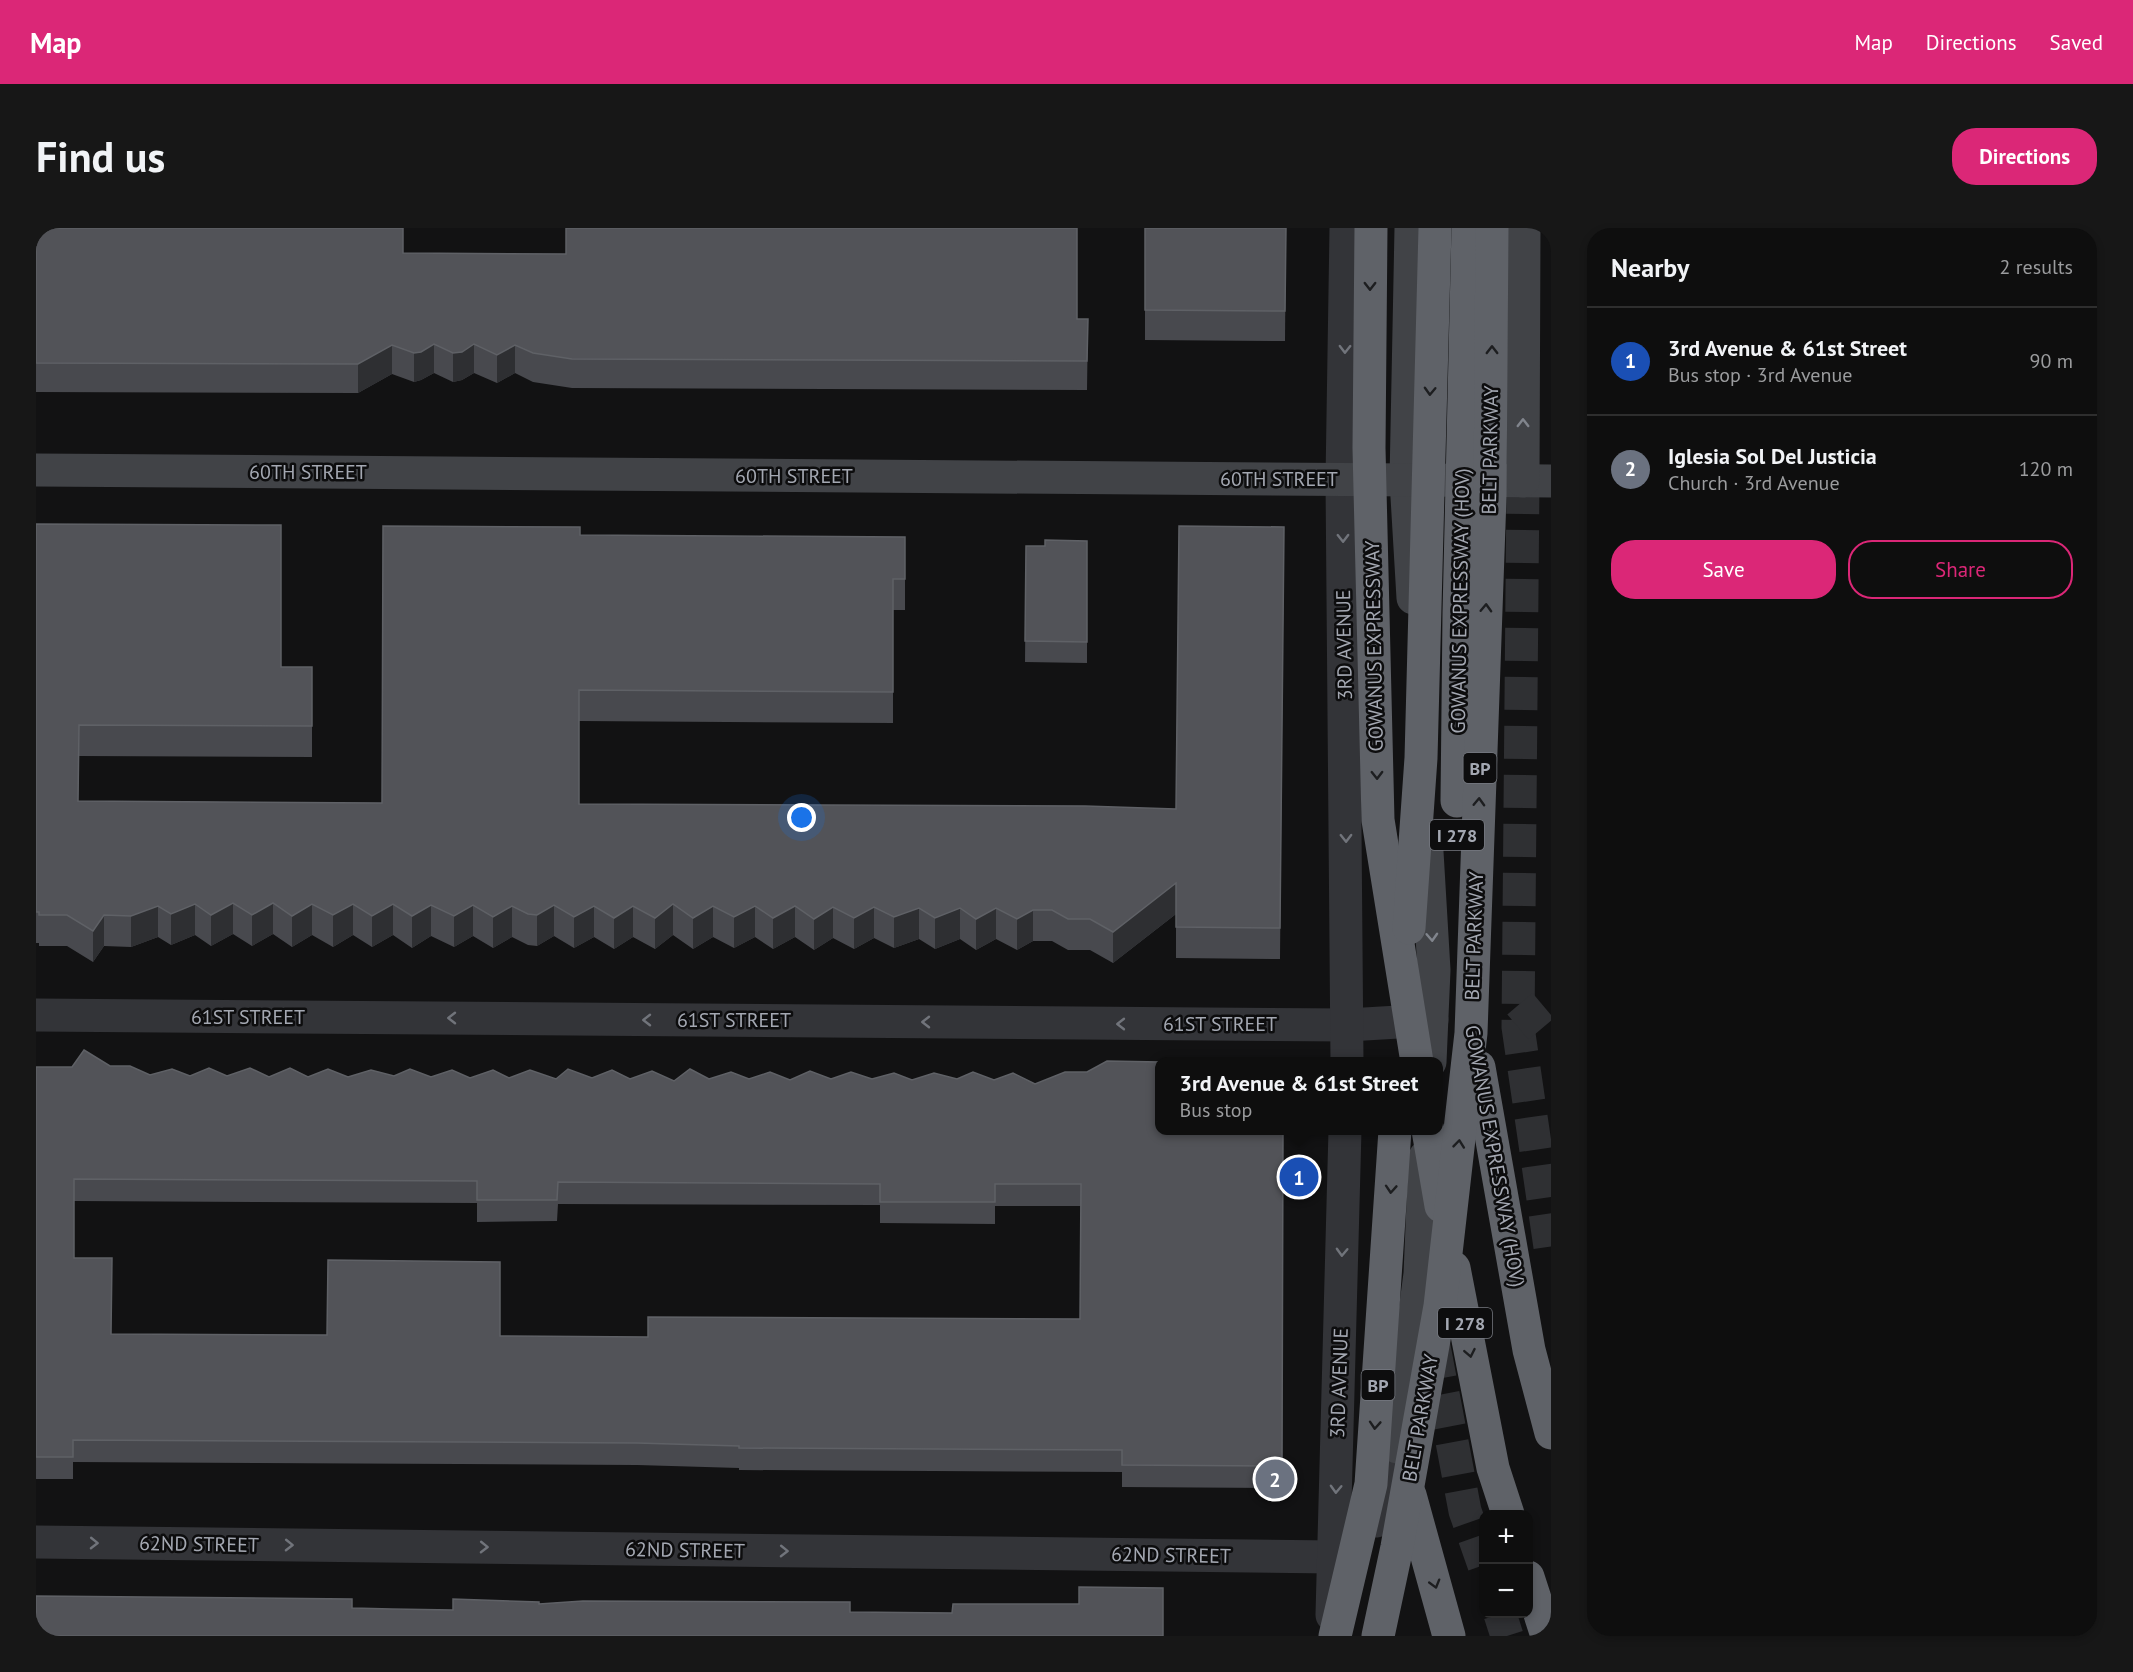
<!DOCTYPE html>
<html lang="en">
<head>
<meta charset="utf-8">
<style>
  :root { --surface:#0e0e0e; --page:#171717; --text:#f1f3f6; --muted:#9b9c9e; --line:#2e2e2e; --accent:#db2777 }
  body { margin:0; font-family:"PT Sans",sans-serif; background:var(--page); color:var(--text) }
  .controls { position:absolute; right:18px; bottom:18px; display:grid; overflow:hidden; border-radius:12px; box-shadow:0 3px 9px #0003 }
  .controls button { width:54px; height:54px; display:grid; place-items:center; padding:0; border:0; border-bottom:2px solid var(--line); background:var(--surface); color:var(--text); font:30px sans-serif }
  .you { position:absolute; left:766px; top:590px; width:21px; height:21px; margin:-15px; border:4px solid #fff; border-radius:50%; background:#1a73e8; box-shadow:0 0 0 9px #1a73e833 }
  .badge { display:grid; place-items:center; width:39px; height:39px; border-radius:50%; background:var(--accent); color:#fff; font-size:20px; font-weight:700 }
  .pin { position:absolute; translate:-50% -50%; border:3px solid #fff; box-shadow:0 2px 6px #0006 }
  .popup { position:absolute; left:1119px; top:829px; width:288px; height:78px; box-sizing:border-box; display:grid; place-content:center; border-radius:12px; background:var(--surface); filter:drop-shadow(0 2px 4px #0005); font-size:20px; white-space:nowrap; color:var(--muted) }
  .popup b { font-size:22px; color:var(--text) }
  .popup::after { content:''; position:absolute; left:50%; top:100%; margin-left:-12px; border:12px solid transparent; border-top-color:var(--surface) }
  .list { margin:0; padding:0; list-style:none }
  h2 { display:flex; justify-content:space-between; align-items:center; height:78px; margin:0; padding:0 24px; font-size:26px }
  h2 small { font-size:20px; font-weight:400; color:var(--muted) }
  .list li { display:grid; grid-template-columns:39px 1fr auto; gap:18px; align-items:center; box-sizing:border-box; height:108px; padding:0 24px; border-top:2px solid var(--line) }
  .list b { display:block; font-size:22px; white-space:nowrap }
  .list p { margin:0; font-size:20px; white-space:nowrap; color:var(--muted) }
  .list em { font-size:20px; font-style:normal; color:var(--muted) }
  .actions { display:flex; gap:12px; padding:18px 24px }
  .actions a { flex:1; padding:14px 0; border:2px solid var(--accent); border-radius:24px; text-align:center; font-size:21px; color:var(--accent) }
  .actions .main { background:var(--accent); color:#fff }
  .map { position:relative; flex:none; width:1515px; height:1408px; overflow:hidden; border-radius:24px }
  header { display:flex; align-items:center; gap:36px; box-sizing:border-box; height:84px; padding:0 30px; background:var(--accent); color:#fff }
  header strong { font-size:28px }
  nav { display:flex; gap:33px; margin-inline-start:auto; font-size:21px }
  .intro { display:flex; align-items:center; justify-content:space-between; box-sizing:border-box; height:144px; padding:0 36px }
  h1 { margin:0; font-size:42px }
  .button { padding:15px 27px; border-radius:24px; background:var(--accent); color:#fff; font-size:21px; font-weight:700 }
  main { display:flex; gap:36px; padding:0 36px }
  aside { flex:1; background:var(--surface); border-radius:24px; box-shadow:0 3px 9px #0003 }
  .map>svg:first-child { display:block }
</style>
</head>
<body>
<header>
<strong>Map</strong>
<nav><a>Map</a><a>Directions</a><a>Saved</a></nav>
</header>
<div class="intro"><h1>Find us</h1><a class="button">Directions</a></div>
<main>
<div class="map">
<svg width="1515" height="1408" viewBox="0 0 1515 1408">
  <rect width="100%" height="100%" fill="#121213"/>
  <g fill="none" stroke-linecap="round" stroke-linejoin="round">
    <!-- secondary-tunnel -->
    <g stroke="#2f3033" stroke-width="33" stroke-dasharray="33 16" stroke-linecap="butt">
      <polyline points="1487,253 1482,799 1515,1026"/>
      <polyline points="1482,799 1515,771"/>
      <polyline points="1398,1118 1429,1283 1448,1337"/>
      <polyline points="1464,1386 1471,1408"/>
    </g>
    <!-- minor -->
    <g stroke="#333438" stroke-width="33">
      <polyline points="0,787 1312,797 1396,792"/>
      <polyline points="0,1314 1298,1329"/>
    </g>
    <!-- tertiary -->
    <g stroke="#333438" stroke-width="33">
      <polyline points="1310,0 1306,252 1311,834"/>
      <polyline points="1340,1293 1361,1219"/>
      <polyline points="1296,1387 1309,902"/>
    </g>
    <!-- secondary -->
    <g stroke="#414347" stroke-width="33">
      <polyline points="1375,0 1370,252 1377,370"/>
      <polyline points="0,242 1515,253"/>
      <polyline points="1487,253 1488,0"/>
      <polyline points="1390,607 1398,742 1394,834"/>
      <polyline points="1361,1219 1384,1046 1389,929"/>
    </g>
    <!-- motorway -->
    <g stroke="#5f6268" stroke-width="33">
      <polyline points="1335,0 1333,220 1342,592 1381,834"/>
      <polyline points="1421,573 1423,385 1432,0"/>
      <polyline points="1373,700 1385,530 1399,0"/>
      <polyline points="1443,839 1493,1122 1515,1205"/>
      <polyline points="1392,902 1405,978"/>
      <polyline points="1418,1040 1457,1240 1472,1286"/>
      <polyline points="1374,1267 1413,1408"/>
      <polyline points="1492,1349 1511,1408"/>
      <polyline points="1299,1408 1335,1256 1359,902"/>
      <polyline points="1342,1408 1361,1319 1404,1078 1435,805 1454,269 1456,0"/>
    </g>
  </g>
  <!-- wall -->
  <g fill="#48494e" fill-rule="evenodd">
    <polygon points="0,0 367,25 1041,91 1052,91 1051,162 536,160 497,154 479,145 461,155 438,145 426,152 417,154 398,145 385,152 378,154 356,146 322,165 0,164"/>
    <polygon points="1109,0 1250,0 1249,113 1109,112"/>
    <polygon points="0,296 245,439 276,439 276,529 43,528 42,573 346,575 544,307 869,340 869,382 857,382 857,495 543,493 543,576 1140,581 1248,299 1244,731 1140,730 1140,686 1077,735 1054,722 1032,722 1016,713 997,713 981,722 960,711 940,722 924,711 899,721 883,711 858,720 838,710 818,721 797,710 778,722 759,709 737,721 719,709 698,720 677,709 657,721 637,707 619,721 597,709 578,721 558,709 538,720 518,708 501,718 492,717 476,709 457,720 437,708 418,719 395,708 376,720 357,707 336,719 317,707 297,719 276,707 256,719 237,706 216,718 197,706 175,718 159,707 135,717 122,709 95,719 68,718 57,734 31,718 3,718 3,715 0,715"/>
    <polygon points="1051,313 1051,435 989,434 990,318 1009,318"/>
    <path d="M74,838L114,847L233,849L358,848L434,850H473L520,851L556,850L594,851L638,853L673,851L754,852L795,851L958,852L999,856L1247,903L1246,1260L1086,1259V1244L703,1242V1240L601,1237L37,1234V1251H0V839H36ZM38,973L441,975V994L521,993L522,976L844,977V995L959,996V978H1045L1044,1091L612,1109L75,1106L38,1030Z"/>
  </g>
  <!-- shaded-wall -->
  <g fill="#2e2f32">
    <polygon points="398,116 398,145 385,152 378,154 378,125"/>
    <polygon points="438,116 438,145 426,152 417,154 417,125"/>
    <polygon points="356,117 356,146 322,165 322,136"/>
    <polygon points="479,117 479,145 461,155 461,127"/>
    <polygon points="1140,655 1140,686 1077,735 1077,704"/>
    <polygon points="197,675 197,706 175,718 175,687"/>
    <polygon points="237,675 237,706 216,718 216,687"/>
    <polygon points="159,676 159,707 135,717 135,686"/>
    <polygon points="276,676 276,707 256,719 256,688"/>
    <polygon points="317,676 317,707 297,719 297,687"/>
    <polygon points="357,676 357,707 336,719 336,688"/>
    <polygon points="637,676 637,707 619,721 619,690"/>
    <polygon points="395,677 395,708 376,720 376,688"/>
    <polygon points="437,677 437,708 418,719 418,688"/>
    <polygon points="518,677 518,708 501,718 501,687"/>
    <polygon points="122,678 122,709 95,719 95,688"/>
    <polygon points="476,678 476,709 457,720 457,689"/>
    <polygon points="558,678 558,709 538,720 538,689"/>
    <polygon points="597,678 597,709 578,721 578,690"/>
    <polygon points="677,678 677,709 657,721 657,690"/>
    <polygon points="719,678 719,709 698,720 698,689"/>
    <polygon points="759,678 759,709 737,721 737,690"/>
    <polygon points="797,679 797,710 778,722 778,691"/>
    <polygon points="838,679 838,710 818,721 818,690"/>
    <polygon points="883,680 883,711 858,720 858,689"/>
    <polygon points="924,680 924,711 899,721 899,690"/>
    <polygon points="960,680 960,711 940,722 940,691"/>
    <polygon points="997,682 997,713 981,722 981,691"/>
    <polygon points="68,687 68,718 57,734 57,703"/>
  </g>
  <!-- building -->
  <g fill="#525358" stroke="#5f6166" stroke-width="1.5" fill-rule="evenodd">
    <polygon points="0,0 367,0 367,25 530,26 530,0 1041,0 1041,91 1052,91 1051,133 536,131 497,125 479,117 461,127 438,116 426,124 417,125 398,116 385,124 378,125 356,117 322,136 0,135"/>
    <polygon points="1109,0 1250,0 1249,83 1109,82"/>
    <polygon points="0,296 245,297 245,439 276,439 276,498 43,497 42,573 346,575 347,298 544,299 544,307 869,309 869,351 857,351 857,464 543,462 543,576 1049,578 1140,581 1143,298 1248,299 1244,700 1140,699 1140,655 1077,704 1054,691 1032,691 1016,682 997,682 981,691 960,680 940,691 924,680 899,690 883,680 858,689 838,679 818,690 797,679 778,691 759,678 737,690 719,678 698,689 677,678 657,690 637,676 619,690 597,678 578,690 558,678 538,689 518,677 501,687 492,686 476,678 457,689 437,677 418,688 395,677 376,688 357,676 336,688 317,676 297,687 276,676 256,688 237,675 216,687 197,675 175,687 159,676 135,686 122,678 95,688 68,687 57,703 31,687 3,687 3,684 0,684"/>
    <polygon points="1009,312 1051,313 1051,414 989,413 990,318 1009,318"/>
    <path d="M48,822L74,838H94L114,847L136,841L154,848L173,840L191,848L214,840L233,849L254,840L272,849L292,841L312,849L335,842L358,848L374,841L395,849L416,842L434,850L457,842L473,850L494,842L520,851L532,841L556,850L576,842L594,851L616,843L638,853L654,841L673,851L695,844L713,851L734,844L754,852L774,843L795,851L815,844L836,851L858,845L876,852L898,845L921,851L937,844L958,852L977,845L999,856L1029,844H1051L1071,833L1124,834V903H1247L1246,1238L1086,1237V1222L703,1220V1218L601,1215L37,1212V1229H0V839H36ZM38,951L441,953V972H521L522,954L844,956V974H959V956H1045L1044,1091L612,1089V1109L464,1108V1034L292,1032L291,1107L75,1106L76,1030H38Z"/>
    <polygon points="1043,1359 1127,1360 1127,1408 0,1408 0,1368 316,1371 316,1380 356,1381 417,1382 417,1371 503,1374 503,1376 547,1373 814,1374 814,1384 916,1385 917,1376 1043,1376"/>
  </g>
  <!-- one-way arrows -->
  <defs><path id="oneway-chevron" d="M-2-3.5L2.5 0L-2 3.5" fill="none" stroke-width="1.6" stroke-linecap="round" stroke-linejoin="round" transform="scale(1.5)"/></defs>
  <g stroke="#1d1e20">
    <use href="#oneway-chevron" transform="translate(1334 58) rotate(90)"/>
    <use href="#oneway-chevron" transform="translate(1456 122) rotate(-90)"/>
    <use href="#oneway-chevron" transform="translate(1394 163) rotate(92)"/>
    <use href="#oneway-chevron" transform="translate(1450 380) rotate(-88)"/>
    <use href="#oneway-chevron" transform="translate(1341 547) rotate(89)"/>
    <use href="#oneway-chevron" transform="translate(1443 574) rotate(-88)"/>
    <use href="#oneway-chevron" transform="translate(1423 916) rotate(-84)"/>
    <use href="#oneway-chevron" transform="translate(1355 961) rotate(94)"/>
    <use href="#oneway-chevron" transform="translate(1434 1125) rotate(79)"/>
    <use href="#oneway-chevron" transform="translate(1339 1197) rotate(94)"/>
    <use href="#oneway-chevron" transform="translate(1399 1356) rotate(74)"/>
  </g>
  <g stroke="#71747b">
    <use href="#oneway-chevron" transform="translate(1309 121) rotate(91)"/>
    <use href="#oneway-chevron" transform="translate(1307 310) rotate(89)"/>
    <use href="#oneway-chevron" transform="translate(1310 610) rotate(89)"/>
    <use href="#oneway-chevron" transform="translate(416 790) rotate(-180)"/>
    <use href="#oneway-chevron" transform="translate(611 792) rotate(-180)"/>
    <use href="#oneway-chevron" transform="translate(890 794) rotate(-180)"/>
    <use href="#oneway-chevron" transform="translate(1085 796) rotate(-180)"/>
    <use href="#oneway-chevron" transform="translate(1306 1024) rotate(92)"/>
    <use href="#oneway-chevron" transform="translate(1300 1261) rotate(92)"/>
    <use href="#oneway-chevron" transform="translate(58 1315) rotate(1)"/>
    <use href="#oneway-chevron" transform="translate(253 1317) rotate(1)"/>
    <use href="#oneway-chevron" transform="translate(448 1319) rotate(1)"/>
    <use href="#oneway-chevron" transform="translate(748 1323) rotate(1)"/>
  </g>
  <g stroke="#81858d">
    <use href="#oneway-chevron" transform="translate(1487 195) rotate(-90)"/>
    <use href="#oneway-chevron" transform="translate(1396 709) rotate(87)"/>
  </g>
  <g text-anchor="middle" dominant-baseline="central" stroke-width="5" stroke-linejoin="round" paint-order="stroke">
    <!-- shield labels -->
    <g fill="#0d0d0e" stroke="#777a81" stroke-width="1.5">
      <rect x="1427.5" y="525" width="33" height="30" rx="4.5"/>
      <rect x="1394" y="592" width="54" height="30" rx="4.5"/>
      <rect x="1402" y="1080" width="54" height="30" rx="4.5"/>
      <rect x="1325.5" y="1142" width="33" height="30" rx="4.5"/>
    </g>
    <g font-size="18" font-weight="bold" fill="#a4a8b2">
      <text x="1444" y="540">BP</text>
      <text x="1421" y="607">I 278</text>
      <text x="1429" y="1095">I 278</text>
      <text x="1342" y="1157">BP</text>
    </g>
    <!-- street labels -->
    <g font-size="20" fill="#a4a8b2" stroke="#0d0d0e">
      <text transform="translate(1454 222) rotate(-89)">BELT PARKWAY</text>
      <text x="272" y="244">60TH STREET</text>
      <text x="758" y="248">60TH STREET</text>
      <text x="1243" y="251">60TH STREET</text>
      <text transform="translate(1424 373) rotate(-89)">GOWANUS EXPRESSWAY (HOV)</text>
      <text transform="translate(1308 417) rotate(-91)">3RD AVENUE</text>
      <text transform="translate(1338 418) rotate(-91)">GOWANUS EXPRESSWAY</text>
      <text transform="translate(1438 708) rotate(-88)">BELT PARKWAY</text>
      <text x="212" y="789">61ST STREET</text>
      <text x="698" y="792">61ST STREET</text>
      <text x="1184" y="796">61ST STREET</text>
      <text transform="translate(1459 928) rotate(80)">GOWANUS EXPRESSWAY (HOV)</text>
      <text transform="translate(1303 1155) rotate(-88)">3RD AVENUE</text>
      <text transform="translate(1384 1190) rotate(-80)">BELT PARKWAY</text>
      <text transform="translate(163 1316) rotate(1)">62ND STREET</text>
      <text transform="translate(649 1322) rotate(1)">62ND STREET</text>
      <text transform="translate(1135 1327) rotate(1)">62ND STREET</text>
    </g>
  </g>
</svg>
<div class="controls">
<button>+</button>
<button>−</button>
</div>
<div class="you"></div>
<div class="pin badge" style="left:1263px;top:949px;background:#1a4fb4">1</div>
<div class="popup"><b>3rd Avenue &amp; 61st Street</b>Bus stop</div>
<div class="pin badge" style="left:1239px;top:1251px;background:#6b7280">2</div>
</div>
<aside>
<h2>Nearby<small>2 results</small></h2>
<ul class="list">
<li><span class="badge" style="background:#1a4fb4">1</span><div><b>3rd Avenue &amp; 61st Street</b><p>Bus stop · 3rd Avenue</p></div><em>90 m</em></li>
<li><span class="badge" style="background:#6b7280">2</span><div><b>Iglesia Sol Del Justicia</b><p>Church · 3rd Avenue</p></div><em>120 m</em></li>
</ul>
<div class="actions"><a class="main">Save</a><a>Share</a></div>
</aside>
</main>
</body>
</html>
